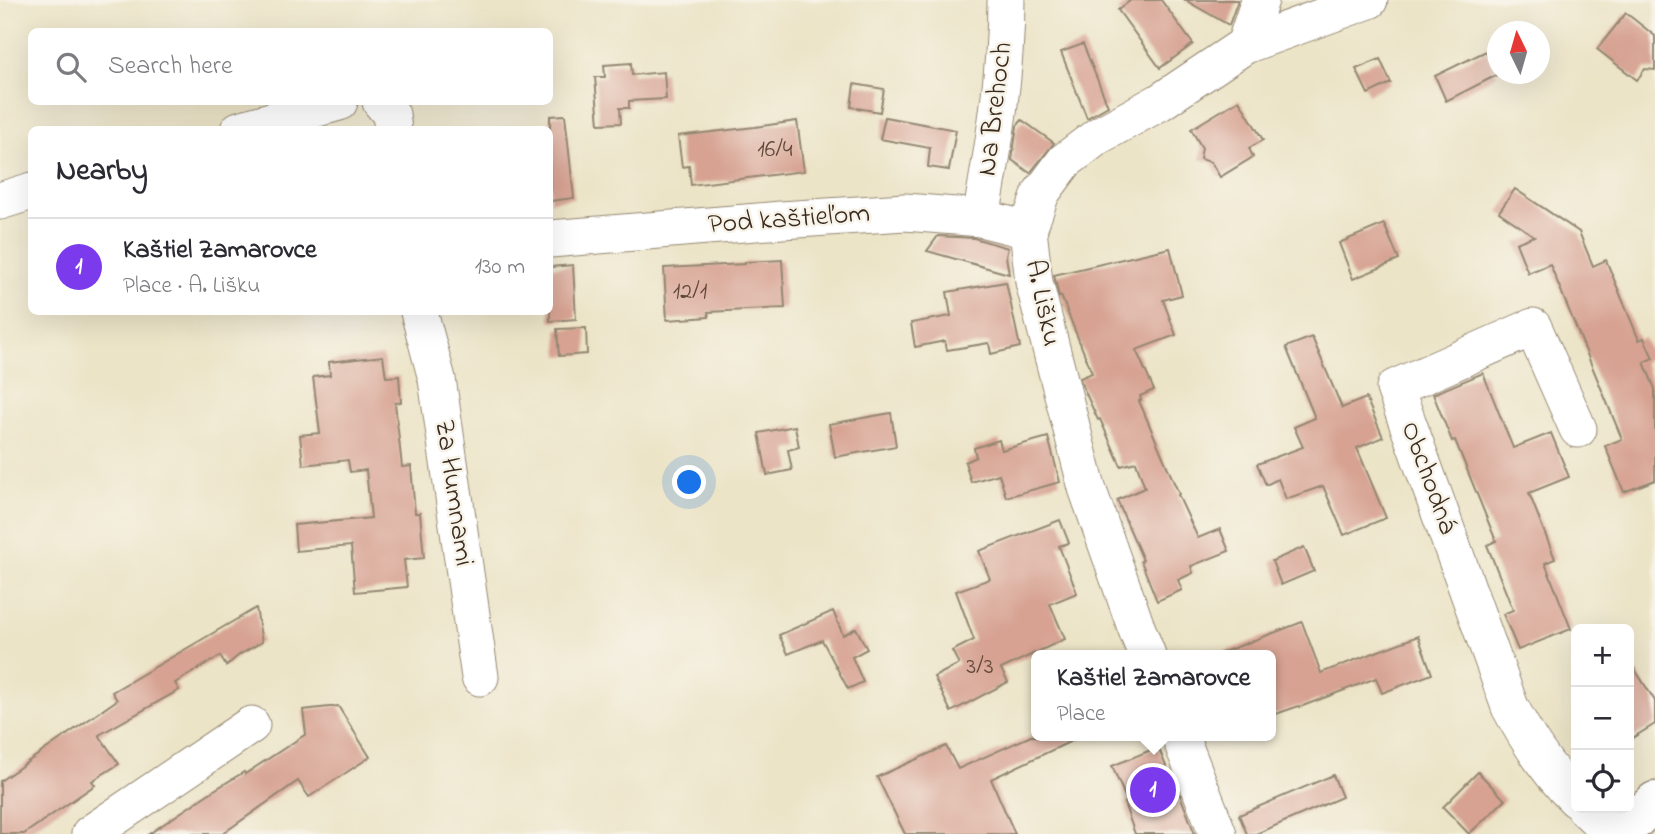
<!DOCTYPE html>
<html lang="en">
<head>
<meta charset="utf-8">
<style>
  :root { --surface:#fff; --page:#f7f7f7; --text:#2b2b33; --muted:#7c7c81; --line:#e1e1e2; --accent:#7c3aed }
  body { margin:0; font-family:"Indie Flower",sans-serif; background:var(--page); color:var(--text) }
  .controls { position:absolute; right:21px; bottom:21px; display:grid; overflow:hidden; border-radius:10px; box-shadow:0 7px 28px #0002 }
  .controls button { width:63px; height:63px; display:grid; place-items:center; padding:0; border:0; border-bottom:2px solid var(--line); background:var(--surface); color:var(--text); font:35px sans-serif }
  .compass { position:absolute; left:1487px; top:21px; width:63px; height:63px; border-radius:50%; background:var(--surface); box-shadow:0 7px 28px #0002; rotate:355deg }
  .you { position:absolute; left:690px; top:483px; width:24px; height:24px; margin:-18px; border:5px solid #fff; border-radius:50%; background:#1a73e8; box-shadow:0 0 0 10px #1a73e833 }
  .badge { display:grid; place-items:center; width:46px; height:46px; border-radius:50%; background:var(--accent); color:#fff; font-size:23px; font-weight:700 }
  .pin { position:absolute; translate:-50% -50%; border:4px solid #fff; box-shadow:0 2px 7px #0006 }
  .popup { position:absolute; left:1031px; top:650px; width:245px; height:91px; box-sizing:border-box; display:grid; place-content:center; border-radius:10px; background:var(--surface); filter:drop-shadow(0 2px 5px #0005); font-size:23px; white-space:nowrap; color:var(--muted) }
  .popup b { font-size:26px; color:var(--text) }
  .popup::after { content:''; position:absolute; left:50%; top:100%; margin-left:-14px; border:14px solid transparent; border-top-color:var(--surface) }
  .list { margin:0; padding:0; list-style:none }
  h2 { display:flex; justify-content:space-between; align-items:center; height:91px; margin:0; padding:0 28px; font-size:30px }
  h2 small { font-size:23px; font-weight:400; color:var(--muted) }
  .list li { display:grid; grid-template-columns:46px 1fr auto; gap:21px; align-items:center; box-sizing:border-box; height:98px; padding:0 28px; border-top:2px solid var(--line) }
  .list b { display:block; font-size:26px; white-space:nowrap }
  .list p { margin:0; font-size:23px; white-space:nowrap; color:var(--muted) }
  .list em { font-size:23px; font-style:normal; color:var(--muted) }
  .icon { flex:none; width:38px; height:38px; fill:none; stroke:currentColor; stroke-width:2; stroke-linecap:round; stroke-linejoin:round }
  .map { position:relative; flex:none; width:1655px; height:834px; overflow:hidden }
  .search { position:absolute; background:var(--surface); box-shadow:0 7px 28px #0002; left:28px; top:28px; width:525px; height:77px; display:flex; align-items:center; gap:18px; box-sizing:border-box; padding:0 24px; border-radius:10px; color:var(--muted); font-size:26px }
  .panel { position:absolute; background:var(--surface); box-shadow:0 7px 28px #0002; left:28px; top:126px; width:525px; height:189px; border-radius:10px }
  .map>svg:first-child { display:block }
</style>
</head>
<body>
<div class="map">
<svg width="1655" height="834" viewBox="0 0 1655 834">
  <rect width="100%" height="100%" fill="#f7f3e8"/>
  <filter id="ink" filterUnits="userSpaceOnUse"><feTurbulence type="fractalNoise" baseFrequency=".0143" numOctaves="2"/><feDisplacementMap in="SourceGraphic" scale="14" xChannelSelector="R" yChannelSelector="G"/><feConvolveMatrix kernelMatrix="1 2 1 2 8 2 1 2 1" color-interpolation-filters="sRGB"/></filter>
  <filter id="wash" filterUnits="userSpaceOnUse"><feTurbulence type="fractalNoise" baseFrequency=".00686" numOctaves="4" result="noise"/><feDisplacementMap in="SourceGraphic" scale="28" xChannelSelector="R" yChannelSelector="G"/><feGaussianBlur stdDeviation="1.57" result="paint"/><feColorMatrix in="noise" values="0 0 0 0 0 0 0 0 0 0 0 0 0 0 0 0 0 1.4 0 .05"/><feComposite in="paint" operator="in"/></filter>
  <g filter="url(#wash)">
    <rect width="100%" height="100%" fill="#ece4c7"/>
    <g id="blocks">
      <!-- building -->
      <g fill="#d7a292">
        <polygon points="1131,0 1161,0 1193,44 1160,68 1118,10"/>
        <polygon points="1185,0 1238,0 1229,25"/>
        <polygon points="1626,13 1655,36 1655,70 1645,69 1637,80 1597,49"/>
        <polygon points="1083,44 1108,106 1087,118 1061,52"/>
        <polygon points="1486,51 1497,75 1446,101 1435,76"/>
        <polygon points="1380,59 1391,83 1368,94 1356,69"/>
        <polygon points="631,63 632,75 664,72 666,99 629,101 629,108 620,108 621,123 599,124 595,77 605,77 604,65"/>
        <polygon points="854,84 884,89 880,112 851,107"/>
        <polygon points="1239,100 1263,140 1249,148 1253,157 1220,177 1211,162 1200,159 1202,148 1191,129"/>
        <polygon points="565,115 574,198 550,201 550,116"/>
        <polygon points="885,117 956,130 949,170 928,167 930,148 880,139"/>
        <polygon points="1022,120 1054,143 1030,173 1012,160 1017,126"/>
        <polygon points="797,121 804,171 691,185 689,166 682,167 678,136 755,127"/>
        <polygon points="1515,189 1579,232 1593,266 1606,260 1639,340 1644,338 1653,358 1644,362 1655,389 1655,480 1624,492 1605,446 1622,439 1550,264 1528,273 1516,243 1534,236 1499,212"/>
        <polygon points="1384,224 1399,260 1353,279 1339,243"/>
        <polygon points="938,236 974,238 1008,248 1006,256 1009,274 927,251"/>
        <polygon points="1170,248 1182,295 1163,300 1176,335 1136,350 1154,390 1140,396 1141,400 1139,401 1179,494 1178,495 1198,538 1220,529 1229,551 1191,566 1193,573 1178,580 1182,590 1157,601 1141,561 1143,560 1117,500 1145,488 1136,462 1121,466 1100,419 1098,420 1082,385 1080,378 1092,373 1061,296 1059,297 1054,275"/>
        <polygon points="782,260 785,308 708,312 709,317 667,320 664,268 745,264 745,262"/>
        <polygon points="573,265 576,319 550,321 550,267"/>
        <polygon points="1006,282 1020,347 991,354 989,343 947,350 945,341 915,347 911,323 951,316 947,292"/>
        <polygon points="586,328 587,354 559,356 557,329"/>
        <polygon points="1312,337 1342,408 1366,398 1383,437 1357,448 1386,518 1344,535 1323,486 1286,499 1278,479 1266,485 1257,464 1303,447 1294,427 1315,418 1286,347"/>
        <polygon points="383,356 386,377 399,376 401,402 395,403 402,467 411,466 415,513 420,513 424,558 404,560 407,587 355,592 351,546 296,551 294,525 371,518 366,470 350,472 348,460 303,465 300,435 320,433 313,377 330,375 329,362"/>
        <polygon points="1483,373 1513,448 1551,433 1569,477 1529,493 1555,559 1545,563 1571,629 1518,650 1503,614 1513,610 1487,545 1496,541 1455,440 1452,441 1433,394"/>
        <polygon points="891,413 896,446 835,457 829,424"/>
        <polygon points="795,426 799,447 788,450 792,470 767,475 759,433"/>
        <polygon points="1048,437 1060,482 1006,497 999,474 971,482 965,462 976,457 974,448 999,440 1002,450"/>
        <polygon points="1060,520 1069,543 1059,546 1077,593 1050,604 1065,639 1001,669 1008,682 951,712 934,677 959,664 952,651 974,640 956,591 990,579 979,551"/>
        <polygon points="1304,547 1314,571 1281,585 1272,561"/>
        <polygon points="256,608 262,642 239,655 226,666 220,656 175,683 179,690 99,735 119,764 92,781 95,785 24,834 0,834 0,781 117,700 112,692"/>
        <polygon points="833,611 843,635 856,628 867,649 852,657 863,682 848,689 822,640 788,654 779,635"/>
        <polygon points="1302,622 1321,673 1418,636 1432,674 1382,693 1376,678 1300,707 1299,706 1270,716 1270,655 1221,655 1221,653"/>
        <polygon points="1629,660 1655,701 1655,724 1629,740"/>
        <polygon points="338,706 370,757 309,797 298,781 222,834 149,834 211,792 244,772 245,774 306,734 303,710"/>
        <polygon points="1031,736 1082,736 991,779 1015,834 905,834 877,777 946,746 958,769"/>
        <polygon points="1158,747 1171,778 1173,777 1195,834 1135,834 1124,803 1127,801 1112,766"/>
        <polygon points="1478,772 1505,800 1469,834 1443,807"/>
        <polygon points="1333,775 1342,797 1256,834 1247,834 1239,815"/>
      </g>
    </g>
  </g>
  <g filter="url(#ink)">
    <use href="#blocks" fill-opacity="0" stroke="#948772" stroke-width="2"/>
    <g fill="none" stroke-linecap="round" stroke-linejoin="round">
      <!-- minor casing -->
      <g stroke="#948772" stroke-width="39">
        <g id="minor">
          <polyline points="1245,45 1260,0"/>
          <polyline points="381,102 391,114 393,130"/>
          <polyline points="239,130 339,102"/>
          <polyline points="0,201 32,191"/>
          <path d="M981,218C994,145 1006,74 1006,0"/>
          <polyline points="550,239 781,220 905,212 981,218 1028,230"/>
          <polyline points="419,312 437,379 480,677"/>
          <polyline points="1147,655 1136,627 1087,488 1034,282 1028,230 1041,193 1065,161 1098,136 1160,102 1245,45 1369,0"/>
          <polyline points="1180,736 1218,834"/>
          <path d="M1576,799C1548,772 1528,741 1510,707L1395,388L1533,327L1578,429"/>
          <polyline points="1585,808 1613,834"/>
          <polyline points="90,834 251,725"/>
        </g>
      </g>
      <!-- major casing -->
      <g stroke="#948772" stroke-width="41">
        <polyline id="major" points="1621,834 1655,801"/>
      </g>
      <!-- minor -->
      <use href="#minor" stroke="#fff" stroke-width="37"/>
      <!-- major -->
      <use href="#major" stroke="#fff" stroke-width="38"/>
    </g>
  </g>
  <g text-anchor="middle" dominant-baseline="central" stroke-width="5" stroke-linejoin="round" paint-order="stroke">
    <!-- number labels -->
    <g font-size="24" fill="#62483b">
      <text x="775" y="150">16/4</text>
      <text x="690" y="292">12/1</text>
      <text x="980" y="667">3/3</text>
    </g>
    <!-- street labels -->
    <g font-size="28" fill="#3b2a1e" stroke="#f7f3e8">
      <text transform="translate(996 109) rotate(-83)">Na Brehoch</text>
      <text transform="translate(789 220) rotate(-4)">Pod kaštieľom</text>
      <text transform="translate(1042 303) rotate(78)">A. Lišku</text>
      <text transform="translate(1428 478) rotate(70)">Obchodná</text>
      <text transform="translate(453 493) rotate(82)">Za Humnami</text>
    </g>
  </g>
</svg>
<div class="controls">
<button>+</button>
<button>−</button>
<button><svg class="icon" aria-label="locate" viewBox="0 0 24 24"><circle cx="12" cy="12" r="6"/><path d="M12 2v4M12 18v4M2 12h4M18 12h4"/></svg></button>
</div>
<svg class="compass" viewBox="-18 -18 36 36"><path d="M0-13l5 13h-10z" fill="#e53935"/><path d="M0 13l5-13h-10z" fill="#7c7c81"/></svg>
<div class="you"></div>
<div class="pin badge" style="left:1153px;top:790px">1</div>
<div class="popup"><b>Kaštiel Zamarovce</b>Place</div>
<div class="search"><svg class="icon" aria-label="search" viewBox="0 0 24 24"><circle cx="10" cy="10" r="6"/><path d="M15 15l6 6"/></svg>Search here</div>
<section class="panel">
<h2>Nearby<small></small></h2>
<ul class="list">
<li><span class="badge">1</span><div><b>Kaštiel Zamarovce</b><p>Place · A. Lišku</p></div><em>130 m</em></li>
</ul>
</section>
</div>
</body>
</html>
